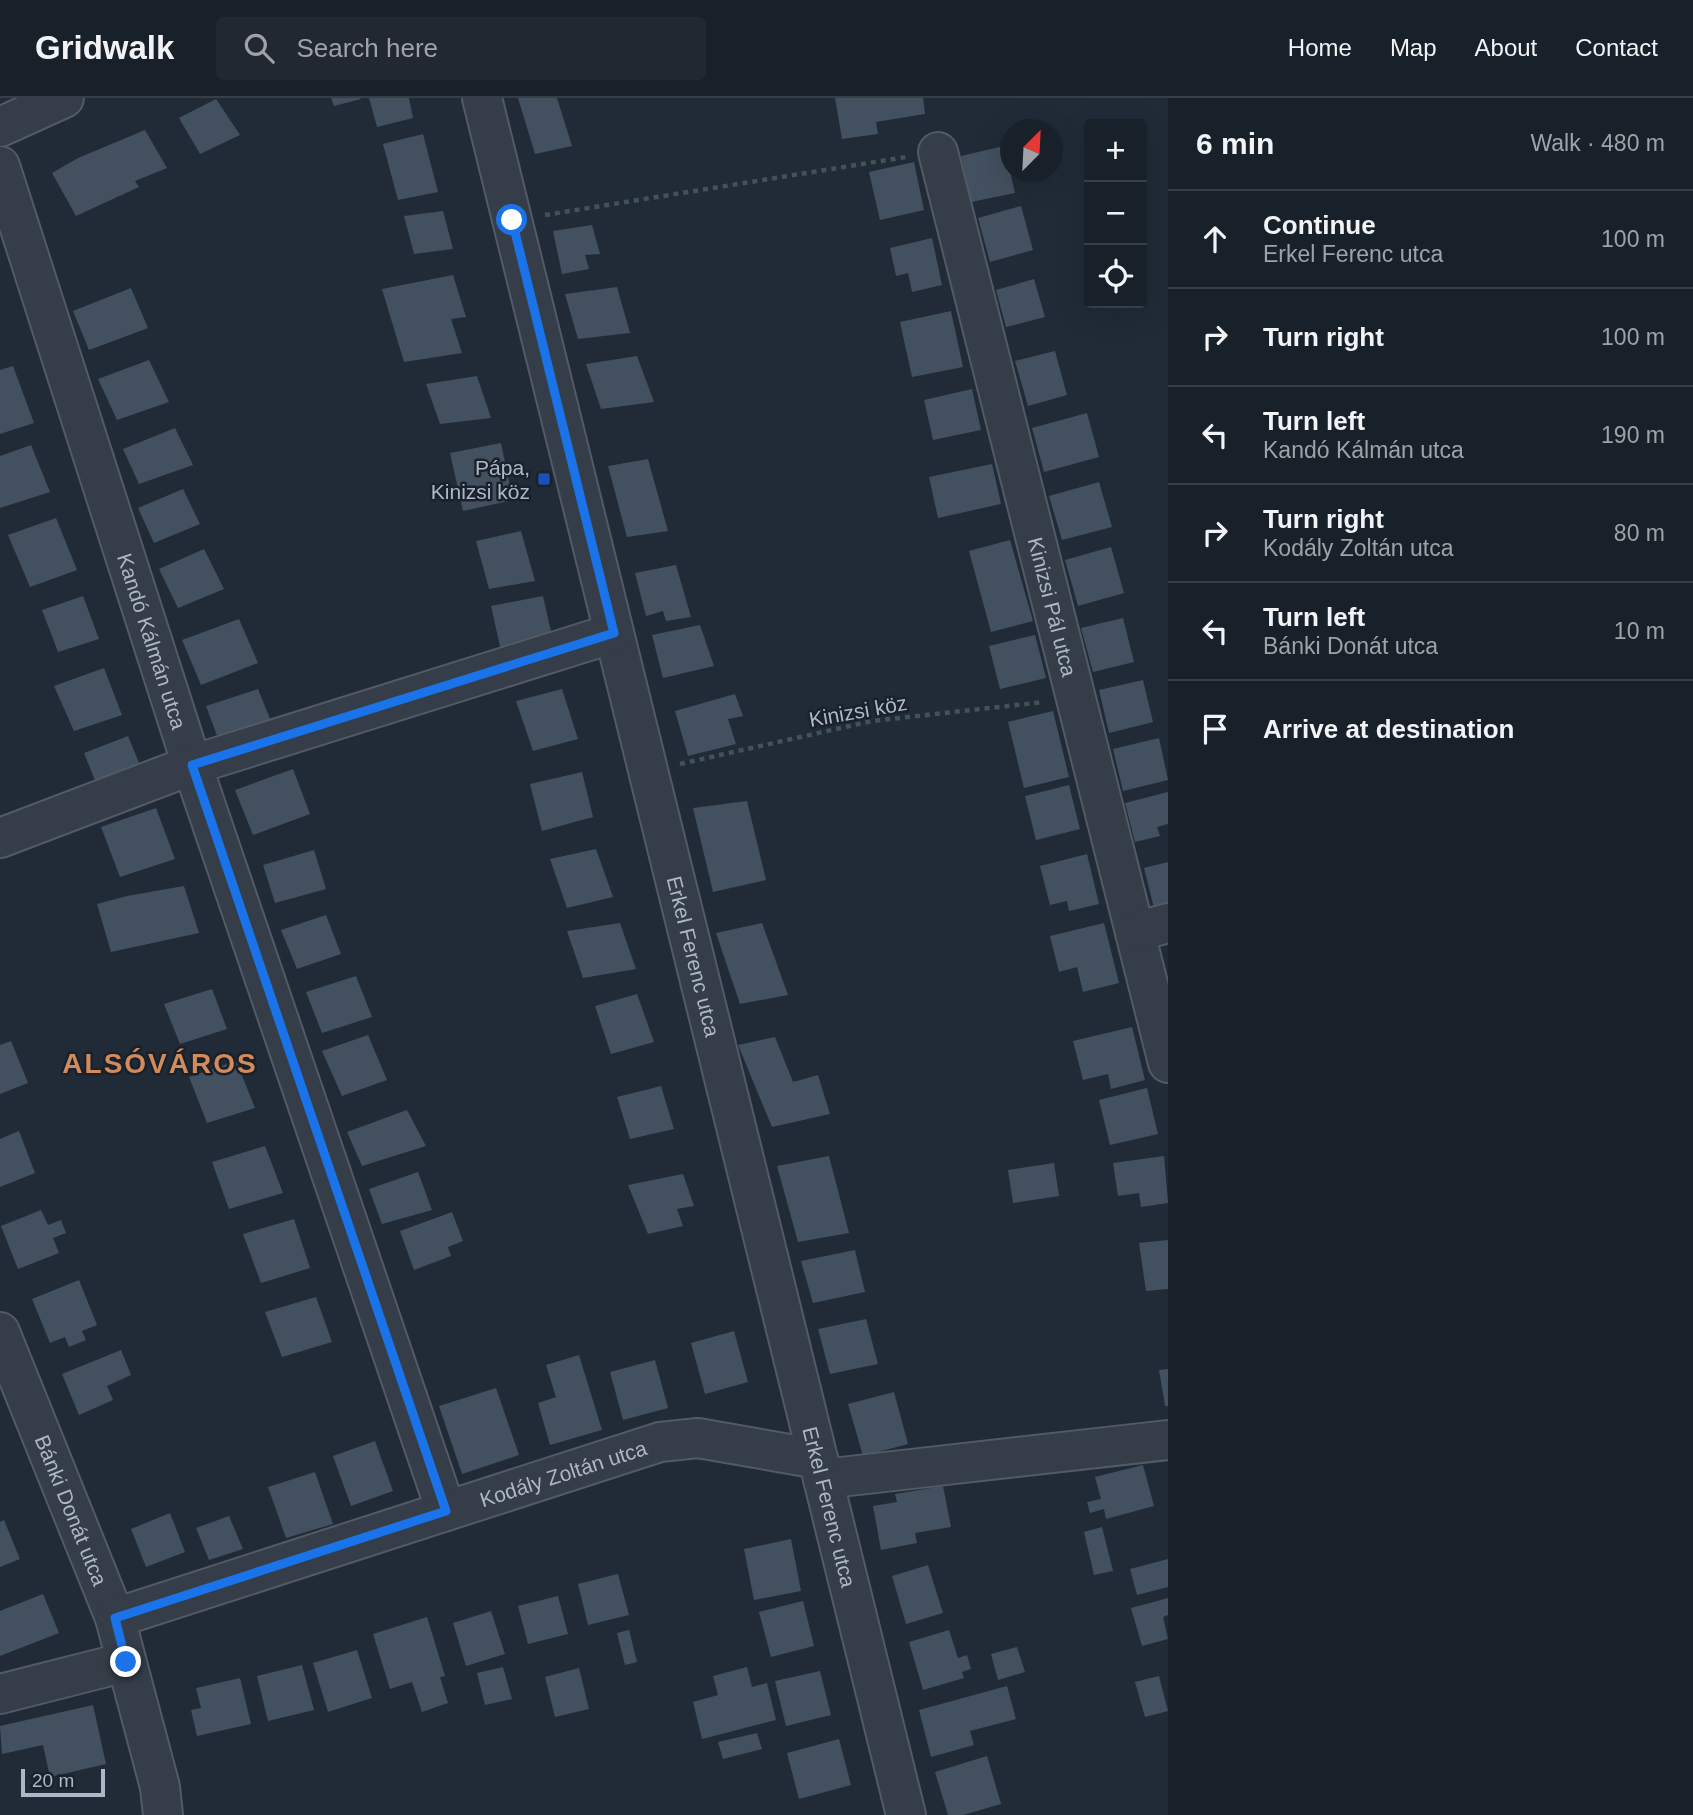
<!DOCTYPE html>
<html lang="en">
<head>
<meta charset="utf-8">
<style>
  :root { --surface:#182029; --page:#212831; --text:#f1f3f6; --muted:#9fa3a8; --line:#363e46 }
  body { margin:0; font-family:Helvetica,sans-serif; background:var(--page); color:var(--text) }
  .controls { position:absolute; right:21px; top:21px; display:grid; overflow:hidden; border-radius:7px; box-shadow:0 7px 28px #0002 }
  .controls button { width:63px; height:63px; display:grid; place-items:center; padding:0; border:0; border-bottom:2px solid var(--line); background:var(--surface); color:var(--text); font:35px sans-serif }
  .compass { position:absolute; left:1000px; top:21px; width:63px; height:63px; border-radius:50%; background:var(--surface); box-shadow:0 7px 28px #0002; rotate:24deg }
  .scale { position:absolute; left:21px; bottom:18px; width:84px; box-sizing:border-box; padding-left:7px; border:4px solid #aeb7c5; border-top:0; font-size:19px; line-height:24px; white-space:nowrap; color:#aeb7c5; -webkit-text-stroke:5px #19222c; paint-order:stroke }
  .stop { position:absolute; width:21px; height:21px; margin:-16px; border:5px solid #1a73e8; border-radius:50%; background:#fff }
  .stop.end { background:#1a73e8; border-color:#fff; box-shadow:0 2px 7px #0008 }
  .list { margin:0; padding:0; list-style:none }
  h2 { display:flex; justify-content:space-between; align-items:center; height:91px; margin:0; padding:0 28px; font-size:30px }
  h2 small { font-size:23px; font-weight:400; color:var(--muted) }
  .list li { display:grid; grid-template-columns:46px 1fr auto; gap:21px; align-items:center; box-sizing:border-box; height:98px; padding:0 28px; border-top:2px solid var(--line) }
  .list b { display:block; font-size:26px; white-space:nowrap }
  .list p { margin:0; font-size:23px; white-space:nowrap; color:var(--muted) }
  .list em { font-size:23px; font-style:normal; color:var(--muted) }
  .icon { flex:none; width:38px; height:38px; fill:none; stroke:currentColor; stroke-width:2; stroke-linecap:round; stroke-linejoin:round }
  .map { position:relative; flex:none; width:1168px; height:1717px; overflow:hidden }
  header { display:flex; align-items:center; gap:42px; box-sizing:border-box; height:98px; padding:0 35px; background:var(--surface); border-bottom:2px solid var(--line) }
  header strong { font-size:33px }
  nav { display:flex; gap:38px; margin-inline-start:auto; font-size:24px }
  .search { width:490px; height:63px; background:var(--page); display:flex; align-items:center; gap:18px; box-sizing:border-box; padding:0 24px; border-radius:7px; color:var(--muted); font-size:26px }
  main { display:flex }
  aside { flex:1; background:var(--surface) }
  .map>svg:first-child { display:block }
</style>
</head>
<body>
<header>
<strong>Gridwalk</strong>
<div class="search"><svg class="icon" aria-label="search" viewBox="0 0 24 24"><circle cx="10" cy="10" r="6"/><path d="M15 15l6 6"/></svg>Search here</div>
<nav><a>Home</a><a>Map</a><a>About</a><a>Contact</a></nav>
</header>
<main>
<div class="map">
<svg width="1168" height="1717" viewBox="0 0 1168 1717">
  <rect width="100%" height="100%" fill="#202b37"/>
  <!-- building -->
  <g fill="#43505f">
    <polygon points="331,0 360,0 361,1 334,8"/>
    <polygon points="369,0 409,0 413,20 377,29"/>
    <polygon points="518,0 557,0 572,48 535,56"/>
    <polygon points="835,0 923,0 925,16 876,24 878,36 842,41"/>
    <polygon points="216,1 240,37 200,56 179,20"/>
    <polygon points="145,32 167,70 135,83 139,89 76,118 52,75 78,60"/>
    <polygon points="423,36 438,94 398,102 383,46"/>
    <polygon points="1004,48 1015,95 971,104 961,58"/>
    <polygon points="914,64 924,112 880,122 869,74"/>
    <polygon points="1021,108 1033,152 990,164 978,120"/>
    <polygon points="443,113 453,151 414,156 404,118"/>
    <polygon points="592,127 600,156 585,157 589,171 562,176 553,133"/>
    <polygon points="932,140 942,187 912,194 908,175 896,178 890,150"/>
    <polygon points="453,177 466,219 451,221 462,255 404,264 382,191"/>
    <polygon points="1034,181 1045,219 1006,229 996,192"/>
    <polygon points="617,189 630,235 578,241 565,196"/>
    <polygon points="131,190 148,230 89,252 73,213"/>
    <polygon points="951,213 963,269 912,279 900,224"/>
    <polygon points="1055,253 1067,297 1028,308 1015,263"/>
    <polygon points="637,258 654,304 601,311 586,266"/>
    <polygon points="149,262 169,304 117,322 98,281"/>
    <polygon points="13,268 34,325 0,336 0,272"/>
    <polygon points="477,278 491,320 440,326 426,286"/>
    <polygon points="972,291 981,332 933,342 924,302"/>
    <polygon points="1087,315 1099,359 1044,374 1032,330"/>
    <polygon points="175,330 193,367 139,386 123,351"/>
    <polygon points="501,345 513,402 463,413 450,355"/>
    <polygon points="31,347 50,394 0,410 0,358"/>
    <polygon points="648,361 668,433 627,439 608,368"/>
    <polygon points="992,366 1001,406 938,420 929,379"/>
    <polygon points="1099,384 1112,429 1062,442 1049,398"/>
    <polygon points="183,391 200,426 154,445 138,410"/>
    <polygon points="56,420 77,472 30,489 8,437"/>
    <polygon points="521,433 535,483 489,491 476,443"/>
    <polygon points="1010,442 1033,523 991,534 969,453"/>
    <polygon points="1111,449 1124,495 1078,508 1065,462"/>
    <polygon points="204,451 224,491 178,510 159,471"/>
    <polygon points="676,467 691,519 666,523 663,513 646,518 635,475"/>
    <polygon points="83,498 99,541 58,554 42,512"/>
    <polygon points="543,498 554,547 502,557 491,508"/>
    <polygon points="1123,520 1134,564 1093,574 1081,530"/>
    <polygon points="239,521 258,565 201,587 182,542"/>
    <polygon points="700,527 714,568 663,580 652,537"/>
    <polygon points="1035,537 1046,580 1000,591 989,548"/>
    <polygon points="104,570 122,617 74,633 54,588"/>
    <polygon points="1143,582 1153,624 1109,635 1099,592"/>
    <polygon points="258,591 273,628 219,643 206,608"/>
    <polygon points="562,591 578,641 533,653 516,603"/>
    <polygon points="735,596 743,618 728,621 736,646 688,658 675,613"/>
    <polygon points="1053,613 1069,679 1024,690 1008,624"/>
    <polygon points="128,638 144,677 100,695 84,655"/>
    <polygon points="1159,640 1168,682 1123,693 1113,651"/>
    <polygon points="293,671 310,716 253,737 235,692"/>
    <polygon points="582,674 593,719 542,733 530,686"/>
    <polygon points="1069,687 1080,731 1036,742 1025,698"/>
    <polygon points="1168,694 1168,726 1157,729 1160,738 1135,744 1125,705"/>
    <polygon points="747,703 766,782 713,794 693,710"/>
    <polygon points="156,710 175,761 120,779 101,729"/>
    <polygon points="596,751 613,799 567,810 550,761"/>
    <polygon points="314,752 326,791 275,805 263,767"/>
    <polygon points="1087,756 1099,806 1069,813 1067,803 1050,807 1040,768"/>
    <polygon points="1168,764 1168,807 1154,810 1144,770"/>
    <polygon points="184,788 199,835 111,854 97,806 127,798"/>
    <polygon points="326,817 341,856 297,871 281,832"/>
    <polygon points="620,825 636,871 583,880 567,833"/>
    <polygon points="762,825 788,897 740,906 716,835"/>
    <polygon points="1104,825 1119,885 1083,894 1077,869 1059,874 1050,838"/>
    <polygon points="356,878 372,919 322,935 306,894"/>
    <polygon points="212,891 227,931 180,946 164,906"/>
    <polygon points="637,896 654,944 611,956 595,908"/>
    <polygon points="1132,929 1145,982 1111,991 1108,976 1083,982 1073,943"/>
    <polygon points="368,937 387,982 342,998 322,953"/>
    <polygon points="775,939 793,984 818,977 830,1016 772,1029 738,947"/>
    <polygon points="11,943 28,985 0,996 0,947"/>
    <polygon points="236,963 255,1010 207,1025 189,979"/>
    <polygon points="661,988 674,1031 630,1041 617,999"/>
    <polygon points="1147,990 1158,1036 1110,1047 1099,1002"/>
    <polygon points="407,1012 426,1048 362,1068 347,1034"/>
    <polygon points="19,1033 35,1075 0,1089 0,1041"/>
    <polygon points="265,1048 283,1095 229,1111 212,1064"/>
    <polygon points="829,1058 849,1135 798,1144 777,1068"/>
    <polygon points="1164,1058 1168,1105 1141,1109 1139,1095 1118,1098 1113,1065"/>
    <polygon points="1054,1065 1059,1098 1013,1105 1008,1072"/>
    <polygon points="418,1074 432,1112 382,1126 369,1091"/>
    <polygon points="683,1076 694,1108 677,1111 683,1128 648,1136 628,1087"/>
    <polygon points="41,1112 48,1127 61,1122 66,1135 53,1140 59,1155 18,1171 1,1128"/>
    <polygon points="452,1114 463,1143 448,1149 451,1158 414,1172 400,1133"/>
    <polygon points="294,1121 310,1170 261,1185 243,1136"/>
    <polygon points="1168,1142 1168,1191 1146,1193 1139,1145"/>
    <polygon points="855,1152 865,1194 813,1205 801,1163"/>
    <polygon points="79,1182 97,1227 82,1233 86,1242 69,1249 65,1239 50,1245 32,1201"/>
    <polygon points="316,1199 332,1244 282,1259 265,1214"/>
    <polygon points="866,1221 878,1266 830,1276 818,1231"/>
    <polygon points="734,1233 748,1284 705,1296 691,1245"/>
    <polygon points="121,1252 131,1277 107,1288 113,1302 79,1317 62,1276"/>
    <polygon points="579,1257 602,1332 550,1347 538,1305 556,1299 546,1267"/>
    <polygon points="655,1262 668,1310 623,1322 610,1274"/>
    <polygon points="1168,1271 1168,1308 1165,1308 1159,1272"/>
    <polygon points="496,1290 519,1357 462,1376 439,1308"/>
    <polygon points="894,1294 908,1346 863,1358 848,1306"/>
    <polygon points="375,1343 393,1393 351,1408 333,1358"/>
    <polygon points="1143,1367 1154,1408 1106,1421 1104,1411 1090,1415 1087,1404 1101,1401 1095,1379"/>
    <polygon points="315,1374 333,1426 286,1440 268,1389"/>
    <polygon points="943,1388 951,1429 915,1435 917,1445 881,1452 873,1408 897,1404 895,1396"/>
    <polygon points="170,1415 185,1454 146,1469 131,1431"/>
    <polygon points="229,1418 243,1451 209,1462 196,1430"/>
    <polygon points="4,1422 20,1461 0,1469 0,1424"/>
    <polygon points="1102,1429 1113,1473 1094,1477 1084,1434"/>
    <polygon points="791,1441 801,1493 754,1502 744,1451"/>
    <polygon points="1168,1461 1168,1489 1137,1497 1130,1471"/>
    <polygon points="928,1467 943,1515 906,1526 892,1478"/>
    <polygon points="618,1476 629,1517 588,1527 578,1486"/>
    <polygon points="43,1496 59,1535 0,1558 0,1513"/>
    <polygon points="558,1498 568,1536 528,1546 518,1508"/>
    <polygon points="1168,1500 1168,1517 1163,1519 1168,1541 1142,1548 1131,1510"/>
    <polygon points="803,1503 814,1548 771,1559 759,1514"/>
    <polygon points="491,1513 505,1556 466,1568 453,1525"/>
    <polygon points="427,1519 445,1578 440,1579 448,1605 422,1614 412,1584 390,1591 373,1536"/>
    <polygon points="629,1532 637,1564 625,1567 617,1535"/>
    <polygon points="949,1532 958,1560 967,1557 971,1571 962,1574 964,1580 923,1592 909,1544"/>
    <polygon points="1017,1549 1025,1574 998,1582 991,1556"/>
    <polygon points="357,1552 372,1600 328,1614 313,1565"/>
    <polygon points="302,1567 314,1612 268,1623 257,1578"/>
    <polygon points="503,1569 512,1601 485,1607 477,1575"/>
    <polygon points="747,1569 752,1589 767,1585 776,1622 702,1641 693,1604 718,1597 713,1578"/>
    <polygon points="579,1570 589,1611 555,1619 545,1579"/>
    <polygon points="820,1573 831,1617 786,1628 775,1583"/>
    <polygon points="1159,1578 1168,1613 1145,1619 1135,1584"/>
    <polygon points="240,1580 251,1626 197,1638 191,1612 201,1610 196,1590"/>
    <polygon points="1007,1588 1016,1621 970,1633 974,1647 931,1659 919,1612"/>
    <polygon points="93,1607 106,1666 50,1679 43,1647 2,1656 0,1628"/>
    <polygon points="757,1635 762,1651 723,1661 718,1644"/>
    <polygon points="839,1641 851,1687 799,1701 787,1655"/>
    <polygon points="987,1658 1001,1706 963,1717 948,1717 935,1674"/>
  </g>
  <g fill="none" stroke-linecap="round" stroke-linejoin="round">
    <!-- minor casing -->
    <g stroke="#515a66" stroke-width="42">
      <g id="minor">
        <path id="s1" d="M482,0L906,1717"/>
        <polyline points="0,29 64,0"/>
        <path id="s2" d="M938,54L1168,965"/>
        <path id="s3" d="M0,68L192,667L446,1413"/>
        <polyline points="0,740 192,667 614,535"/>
        <polyline points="1135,834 1168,825"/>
        <path id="s4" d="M0,1234L115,1520L160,1689L163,1717"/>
        <polyline points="823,1381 1168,1342"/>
        <path id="s5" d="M115,1520L660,1344L698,1340L818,1361"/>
        <polyline points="0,1596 126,1564"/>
      </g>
    </g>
    <!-- path -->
    <g stroke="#405456" stroke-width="4.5" stroke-dasharray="5 5" stroke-linecap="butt">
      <polyline points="545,117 906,59"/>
      <polyline points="680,666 872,623 1044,604"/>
    </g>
    <!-- minor -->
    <use href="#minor" stroke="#343d48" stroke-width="38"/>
  </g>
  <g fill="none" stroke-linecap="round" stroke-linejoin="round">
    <!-- route -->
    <polyline stroke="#1a73e8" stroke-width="9" points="126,1564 115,1520 446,1413 192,667 614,535 512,122"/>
  </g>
  <!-- markers -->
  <rect fill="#1a4fb4" stroke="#19222c" stroke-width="2.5" x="537" y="374" width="14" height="14" rx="3.5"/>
  <g text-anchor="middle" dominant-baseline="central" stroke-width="5" stroke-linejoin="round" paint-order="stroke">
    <!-- poi labels -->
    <g font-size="21" fill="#aeb7c5" stroke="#19222c" text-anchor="end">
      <text x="530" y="369">Pápa,<tspan x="530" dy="24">Kinizsi köz</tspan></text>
    </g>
    <!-- street labels -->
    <g font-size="21" fill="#aeb7c5" stroke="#19222c">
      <text stroke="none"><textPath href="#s2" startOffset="469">Kinizsi Pál utca</textPath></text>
      <text stroke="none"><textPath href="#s3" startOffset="499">Kandó Kálmán utca</textPath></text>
      <text transform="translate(858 613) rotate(-10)">Kinizsi köz</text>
      <text stroke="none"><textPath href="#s1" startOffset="884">Erkel Ferenc utca</textPath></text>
      <text stroke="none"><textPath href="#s5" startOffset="471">Kodály Zoltán utca</textPath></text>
      <text stroke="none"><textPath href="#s1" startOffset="1451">Erkel Ferenc utca</textPath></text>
      <text stroke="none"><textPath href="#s4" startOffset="192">Bánki Donát utca</textPath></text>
    </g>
    <!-- district labels -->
    <g font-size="28" font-weight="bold" letter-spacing="2" fill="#d38b5b" stroke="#19222c">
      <text x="160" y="965">ALSÓVÁROS</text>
    </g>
  </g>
</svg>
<div class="controls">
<button>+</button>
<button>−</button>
<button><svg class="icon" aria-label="locate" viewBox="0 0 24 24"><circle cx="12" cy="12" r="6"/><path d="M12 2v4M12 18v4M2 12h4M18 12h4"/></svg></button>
</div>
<svg class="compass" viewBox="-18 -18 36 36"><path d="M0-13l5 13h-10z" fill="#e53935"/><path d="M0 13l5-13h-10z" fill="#9fa3a8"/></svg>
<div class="scale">20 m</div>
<div class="stop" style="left:512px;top:122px"></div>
<div class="stop end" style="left:126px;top:1564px"></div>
</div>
<aside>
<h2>6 min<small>Walk · 480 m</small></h2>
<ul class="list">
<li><svg class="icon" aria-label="ahead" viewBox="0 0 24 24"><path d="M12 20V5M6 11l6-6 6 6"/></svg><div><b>Continue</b><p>Erkel Ferenc utca</p></div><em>100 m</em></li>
<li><svg class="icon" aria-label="right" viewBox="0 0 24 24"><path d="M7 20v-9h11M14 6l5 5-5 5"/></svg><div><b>Turn right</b></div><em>100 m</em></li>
<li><svg class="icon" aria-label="left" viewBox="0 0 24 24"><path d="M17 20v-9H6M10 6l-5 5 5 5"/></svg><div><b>Turn left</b><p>Kandó Kálmán utca</p></div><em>190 m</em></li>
<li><svg class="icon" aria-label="right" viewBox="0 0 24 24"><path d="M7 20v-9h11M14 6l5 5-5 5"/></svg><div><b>Turn right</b><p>Kodály Zoltán utca</p></div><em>80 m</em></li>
<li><svg class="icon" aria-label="left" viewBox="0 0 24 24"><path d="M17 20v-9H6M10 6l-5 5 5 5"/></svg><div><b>Turn left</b><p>Bánki Donát utca</p></div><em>10 m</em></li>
<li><svg class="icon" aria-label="arrive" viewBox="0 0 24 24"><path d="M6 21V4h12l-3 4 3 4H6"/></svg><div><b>Arrive at destination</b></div></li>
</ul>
</aside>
</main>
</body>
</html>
